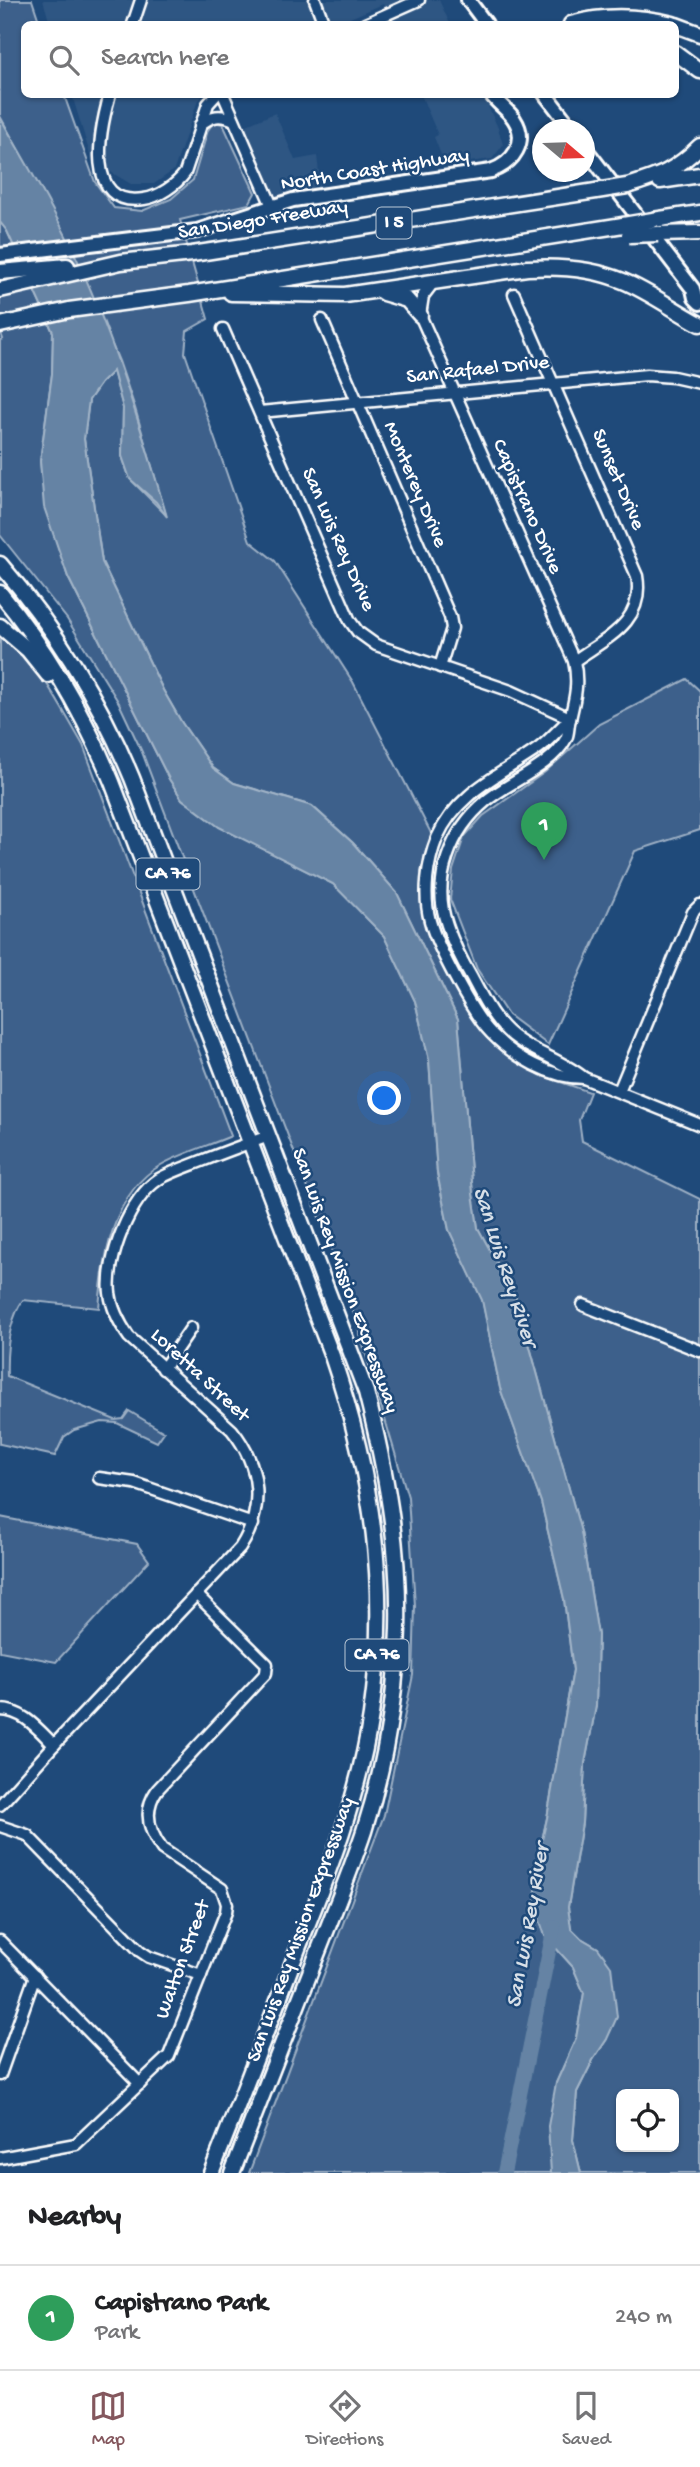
<!DOCTYPE html>
<html lang="en">
<head>
<meta charset="utf-8">
<style>
  :root { --surface:#fff; --page:#f6f6f6; --text:#202124; --muted:#757577; --line:#e0e0e0; --accent:#84575d }
  body { margin:0; font-family:"Gochi Hand",sans-serif; background:var(--page); color:var(--text) }
  .controls { position:absolute; right:21px; bottom:21px; display:grid; overflow:hidden; border-radius:10px; box-shadow:0 2px 5px #0004 }
  .controls button { width:63px; height:63px; display:grid; place-items:center; padding:0; border:0; border-bottom:2px solid var(--line); background:var(--surface); color:var(--text); font:35px sans-serif }
  .compass { position:absolute; left:532px; top:119px; width:63px; height:63px; border-radius:50%; background:var(--surface); box-shadow:0 2px 5px #0004; rotate:109deg }
  .you { position:absolute; left:385px; top:1099px; width:24px; height:24px; margin:-18px; border:5px solid #fff; border-radius:50%; background:#1a73e8; box-shadow:0 0 0 10px #1a73e833 }
  .badge { display:grid; place-items:center; width:46px; height:46px; border-radius:50%; background:var(--accent); color:#fff; font-size:23px; font-weight:700 }
  .pin { position:absolute; translate:-50% -58px; filter:drop-shadow(0 2px 4px #0008) }
  .pin::after { content:''; position:absolute; top:37px; width:24px; height:21px; background:inherit; clip-path:polygon(0 0,100% 0,50% 100%) }
  .list { margin:0; padding:0; list-style:none }
  h2 { display:flex; justify-content:space-between; align-items:center; height:91px; margin:0; padding:0 28px; font-size:30px }
  h2 small { font-size:23px; font-weight:400; color:var(--muted) }
  .list li { display:grid; grid-template-columns:46px 1fr auto; gap:21px; align-items:center; box-sizing:border-box; height:105px; padding:0 28px; border-top:2px solid var(--line) }
  .list b { display:block; font-size:26px; white-space:nowrap }
  .list p { margin:0; font-size:23px; white-space:nowrap; color:var(--muted) }
  .list em { font-size:23px; font-style:normal; color:var(--muted) }
  .icon { flex:none; width:38px; height:38px; fill:none; stroke:currentColor; stroke-width:2; stroke-linecap:round; stroke-linejoin:round }
  .map { position:relative; flex:none; width:700px; height:2173px; overflow:hidden }
  .search { position:absolute; background:var(--surface); box-shadow:0 2px 5px #0004; left:21px; right:21px; top:21px; height:77px; display:flex; align-items:center; gap:18px; box-sizing:border-box; padding:0 24px; border-radius:10px; color:var(--muted); font-size:26px }
  .sheet { height:196px; background:var(--surface) }
  nav { display:flex; justify-content:space-around; align-items:center; box-sizing:border-box; height:98px; border-top:2px solid var(--line); background:var(--surface); font-size:19px; color:var(--muted) }
  nav a { display:grid; justify-items:center; gap:4px }
  nav .on { color:var(--accent) }
  .map>svg:first-child { display:block }
</style>
</head>
<body>
<div class="map">
<svg width="700" height="2173" viewBox="0 0 700 2173">
  <rect width="100%" height="100%" fill="#1f4a7a"/>
  <filter id="ink" filterUnits="userSpaceOnUse"><feTurbulence type="fractalNoise" baseFrequency=".0143" numOctaves="2"/><feDisplacementMap in="SourceGraphic" scale="14" xChannelSelector="R" yChannelSelector="G"/><feConvolveMatrix kernelMatrix="1 2 1 2 8 2 1 2 1" color-interpolation-filters="sRGB"/></filter>
  <g filter="url(#ink)">
    <!-- built -->
    <g fill="#2e5683">
      <polygon points="43,0 439,0 450,24 392,24 383,4 336,24 50,24"/>
      <polygon points="72,95 203,95 197,103 174,170 154,184 131,184 92,161"/>
      <polygon points="421,95 483,95 498,128 503,145 492,159 445,165 434,137 438,135"/>
      <polygon points="275,113 295,160 317,156 321,189 272,200 242,127"/>
    </g>
    <!-- green -->
    <g fill="#3c618b" stroke="#9eb0c5" stroke-width="2" fill-rule="evenodd">
      <path d="M0,0H32L40,24H24V94L64,95L95,182L114,208L142,211L171,199L193,180L208,130L214,122L223,124L255,193L249,204L180,220L208,319L187,331L185,353L250,541L275,561L353,682L432,835L421,872L431,931L456,985L488,1039L540,1075L590,1092L579,1120L582,1141L700,1199V2173H581L573,2140L577,2092L593,2060L607,2039L598,1948L581,1938L571,1928L568,1907L582,1823L585,1763L596,1706L598,1635L581,1532L517,1300L478,1228L473,1194L458,1019L397,893L353,843L312,806L234,783L213,768L182,723L163,690L102,562L84,439L89,400L101,383L113,371L123,408L122,456L130,479L166,515L135,408L119,361L65,235L0,116ZM621,2094H674V2147H621Z"/>
      <polygon points="0,222 7,231 53,332 52,374 40,461 45,507 68,577 169,779 182,799 219,827 333,884 384,936 415,1001 429,1060 437,1173 449,1230 482,1299 500,1388 541,1502 564,1599 573,1670 547,1818 538,1858 545,1936 573,1967 584,1993 576,2038 556,2083 551,2173 249,2173 384,1815 413,1675 415,1606 408,1497 347,1291 142,752 119,703 67,619 0,535 0,340 3,339 0,330"/>
      <path d="M0,631C36,656 61,708 83,745L231,1136C208,1146 182,1153 161,1165C113,1192 103,1258 99,1308L23,1300C8,1322 6,1350 7,1376L115,1420L123,1419L129,1411L164,1432L157,1442L117,1423L102,1422L74,1430L64,1437L55,1456L0,1444Z"/>
      <polygon points="687,679 700,691 700,830 635,851 548,1045 508,1015 477,969 450,899 453,870 464,837 483,816 545,772 599,724"/>
      <polygon points="0,1517 137,1544 149,1561 56,1662 0,1651"/>
    </g>
    <!-- water -->
    <path fill="#6583a4" stroke="#a3b5c8" stroke-width="2" d="M0,117C22,156 45,194 65,234C110,324 139,421 167,517L156,502L130,479L122,456L123,408L113,371L101,383L89,400L84,439L102,562L163,690L182,723L213,768L234,783L312,806L353,843L397,893L458,1019L473,1194L478,1228L517,1300L581,1532L598,1635L596,1706L585,1763L582,1823L568,1907L571,1928L581,1938L598,1948L611,1966L617,2017L607,2039L593,2060L577,2092L573,2140L581,2173H551L548,2126L556,2083L576,2038L584,1993L573,1967L545,1936L535,1906L538,1858L547,1818L573,1670L564,1599L541,1502L500,1388L482,1300L449,1230L437,1173L429,1060L415,1001L384,936L333,884L219,827L182,799L169,779L68,577L44,507L40,461L52,374L53,332L7,231L0,222Z"/>
    <g fill="none" stroke-linecap="round" stroke-linejoin="round">
      <!-- river -->
      <polyline stroke="#6583a4" stroke-width="14" points="504,2173 554,1927"/>
      <!-- minor casing -->
      <g stroke="#fff" stroke-width="15">
        <g id="minor">
          <polyline points="315,0 324,24"/>
          <polyline points="133,24 141,0"/>
          <polyline points="365,24 419,0"/>
          <path d="M110,94C100,129 83,208 144,199C159,197 176,185 185,173L208,104L217,94"/>
          <polyline points="223,94 272,206"/>
          <path d="M200,125C212,115 220,114 234,120"/>
          <path d="M433,283L423,296L420,315L574,661C579,683 575,698 570,719C568,725 569,733 566,739C552,766 509,782 486,801C451,830 431,880 447,925C453,944 462,961 472,978C481,995 490,1013 503,1027C525,1051 560,1058 584,1078L700,1125"/>
          <path d="M514,294L637,576C645,623 606,638 574,661"/>
          <polyline points="322,320 450,617 452,628 440,667"/>
          <polyline points="223,329 350,621 358,632 376,645 511,691 570,718"/>
          <polyline points="260,412 647,375 673,377 700,383"/>
          <path d="M570,719C559,728 550,740 539,748C501,775 457,792 437,838C427,863 423,895 430,921C437,947 473,1015 491,1033C514,1057 550,1078 584,1078"/>
          <polyline points="619,1091 693,912 700,905"/>
          <polyline points="583,1305 700,1351"/>
          <polyline points="163,1369 191,1328"/>
          <polyline points="99,1478 134,1483 253,1524"/>
          <path d="M0,1710C23,1710 38,1729 54,1745"/>
          <path d="M0,1805L54,1745L240,1548C265,1509 261,1466 232,1430L129,1337C120,1324 112,1310 110,1293C106,1259 130,1198 159,1179C171,1172 186,1167 199,1162C222,1153 246,1144 269,1136"/>
          <polyline points="0,1826 27,1835 140,1951 149,1957 201,1975"/>
          <polyline points="0,1941 140,2084"/>
          <polyline points="0,2075 35,1976"/>
          <path d="M0,2158L76,2144L169,2056L226,1912L227,1904L222,1889L162,1849C148,1830 143,1810 157,1790L266,1673L267,1664L196,1594"/>
        </g>
      </g>
      <!-- major casing -->
      <g stroke="#fff" stroke-width="18">
        <g id="major">
          <polyline points="468,0 486,24"/>
          <polyline points="545,94 573,130"/>
          <polyline points="584,147 693,289 695,298 700,303"/>
          <path d="M0,255L197,231L293,200L491,171C513,163 529,142 514,119C508,110 498,104 491,94"/>
        </g>
      </g>
      <!-- highway casing -->
      <g stroke="#fff" stroke-width="19">
        <g id="highway">
          <path d="M571,24C605,14 640,16 673,24"/>
          <polyline points="676,25 700,34"/>
          <polyline points="676,53 700,71"/>
          <polyline points="660,181 700,175"/>
          <path d="M627,186C660,176 675,171 700,146"/>
          <polyline points="653,220 700,213"/>
          <polyline points="658,234 700,233"/>
          <polyline points="0,272 67,266"/>
          <polyline points="0,290 121,262 192,254 596,191"/>
          <path d="M231,293L345,295L527,268C560,266 592,268 623,281C650,292 675,311 700,324"/>
          <polyline points="383,293 407,300 420,315"/>
          <polyline points="0,325 69,310 189,294 623,225"/>
          <path d="M0,564C55,628 99,699 132,778L366,1392C386,1470 400,1547 398,1628C396,1696 385,1766 364,1831C349,1876 330,1921 313,1965C286,2035 259,2104 232,2173"/>
          <path d="M0,593C47,650 84,714 112,782L332,1356C373,1476 389,1589 371,1715C359,1796 329,1871 299,1946C270,2022 241,2098 211,2173"/>
          <polyline points="0,626 28,650 48,675"/>
        </g>
      </g>
      <!-- minor -->
      <use href="#minor" stroke="#1f4a7a" stroke-width="10"/>
      <!-- major -->
      <use href="#major" stroke="#1f4a7a" stroke-width="12"/>
      <!-- highway -->
      <use href="#highway" stroke="#1f4a7a" stroke-width="14"/>
      <!-- highway-bridge casing -->
      <g stroke="#fff" stroke-width="19" stroke-linecap="butt">
        <g id="highway-bridge">
          <polyline points="596,191 627,186"/>
          <polyline points="623,225 653,220"/>
          <polyline points="629,235 658,234"/>
        </g>
      </g>
      <!-- highway-bridge -->
      <use href="#highway-bridge" stroke="#1f4a7a" stroke-width="14"/>
    </g>
  </g>
  <g text-anchor="middle" dominant-baseline="central" stroke-width="5" stroke-linejoin="round" paint-order="stroke">
    <!-- shield labels -->
    <g fill="#1f4a7a" stroke="#bcc9d7" stroke-width="2">
      <rect x="376.5" y="207.5" width="35" height="31" rx="5"/>
      <rect x="136.5" y="858.5" width="63" height="31" rx="5"/>
      <rect x="345.5" y="1639.5" width="63" height="31" rx="5"/>
    </g>
    <g font-size="19" font-weight="bold" fill="#fff">
      <text x="394" y="223">I 5</text>
      <text x="168" y="874">CA 76</text>
      <text x="377" y="1655">CA 76</text>
    </g>
    <!-- street labels -->
    <g font-size="21" fill="#fff" stroke="#1f4a7a">
      <text transform="translate(375 171) rotate(-9)">North Coast Highway</text>
      <text transform="translate(263 221) rotate(-9)">San Diego Freeway</text>
      <text transform="translate(478 371) rotate(-6)">San Rafael Drive</text>
      <text transform="translate(617 480) rotate(67)">Sunset Drive</text>
      <text transform="translate(414 485) rotate(67)">Monterey Drive</text>
      <text transform="translate(526 507) rotate(66)">Capistrano Drive</text>
      <text transform="translate(337 540) rotate(66)">San Luis Rey Drive</text>
      <text transform="translate(344 1281) rotate(70)">San Luis Rey Mission Expressway</text>
      <text transform="translate(199 1376) rotate(43)">Loretta Street</text>
      <text transform="translate(302 1930) rotate(-70)">San Luis Rey Mission Expressway</text>
      <text transform="translate(184 1960) rotate(-70)">Walton Street</text>
    </g>
    <!-- water labels -->
    <g font-size="23" font-style="italic" fill="#d8e0e8" stroke="#1f4a7a">
      <text transform="translate(504 1267) rotate(72)">San Luis Rey River</text>
      <text transform="translate(529 1926) rotate(-80)">San Luis Rey River</text>
    </g>
  </g>
</svg>
<div class="controls">
<button><svg class="icon" aria-label="locate" viewBox="0 0 24 24"><circle cx="12" cy="12" r="6"/><path d="M12 2v4M12 18v4M2 12h4M18 12h4"/></svg></button>
</div>
<svg class="compass" viewBox="-18 -18 36 36"><path d="M0-13l5 13h-10z" fill="#e53935"/><path d="M0 13l5-13h-10z" fill="#757577"/></svg>
<div class="you"></div>
<div class="pin badge" style="left:544px;top:860px;background:#2e9e5b">1</div>
<div class="search"><svg class="icon" aria-label="search" viewBox="0 0 24 24"><circle cx="10" cy="10" r="6"/><path d="M15 15l6 6"/></svg>Search here</div>
</div>
<section class="sheet">
<h2>Nearby<small></small></h2>
<ul class="list">
<li><span class="badge" style="background:#2e9e5b">1</span><div><b>Capistrano Park</b><p>Park</p></div><em>240 m</em></li>
</ul>
</section>
<nav>
<a class="on"><svg class="icon" aria-label="map" viewBox="0 0 24 24"><path d="M3 6l6-2 6 2 6-2v14l-6 2-6-2-6 2zM9 4v14M15 6v14"/></svg>Map</a>
<a><svg class="icon" aria-label="directions" viewBox="0 0 24 24"><path d="M12 3l9 9-9 9-9-9zM9 14v-3h6M13 9l2 2-2 2"/></svg>Directions</a>
<a><svg class="icon" aria-label="saved" viewBox="0 0 24 24"><path d="M7 4h10v16l-5-4-5 4z"/></svg>Saved</a>
</nav>
</body>
</html>
